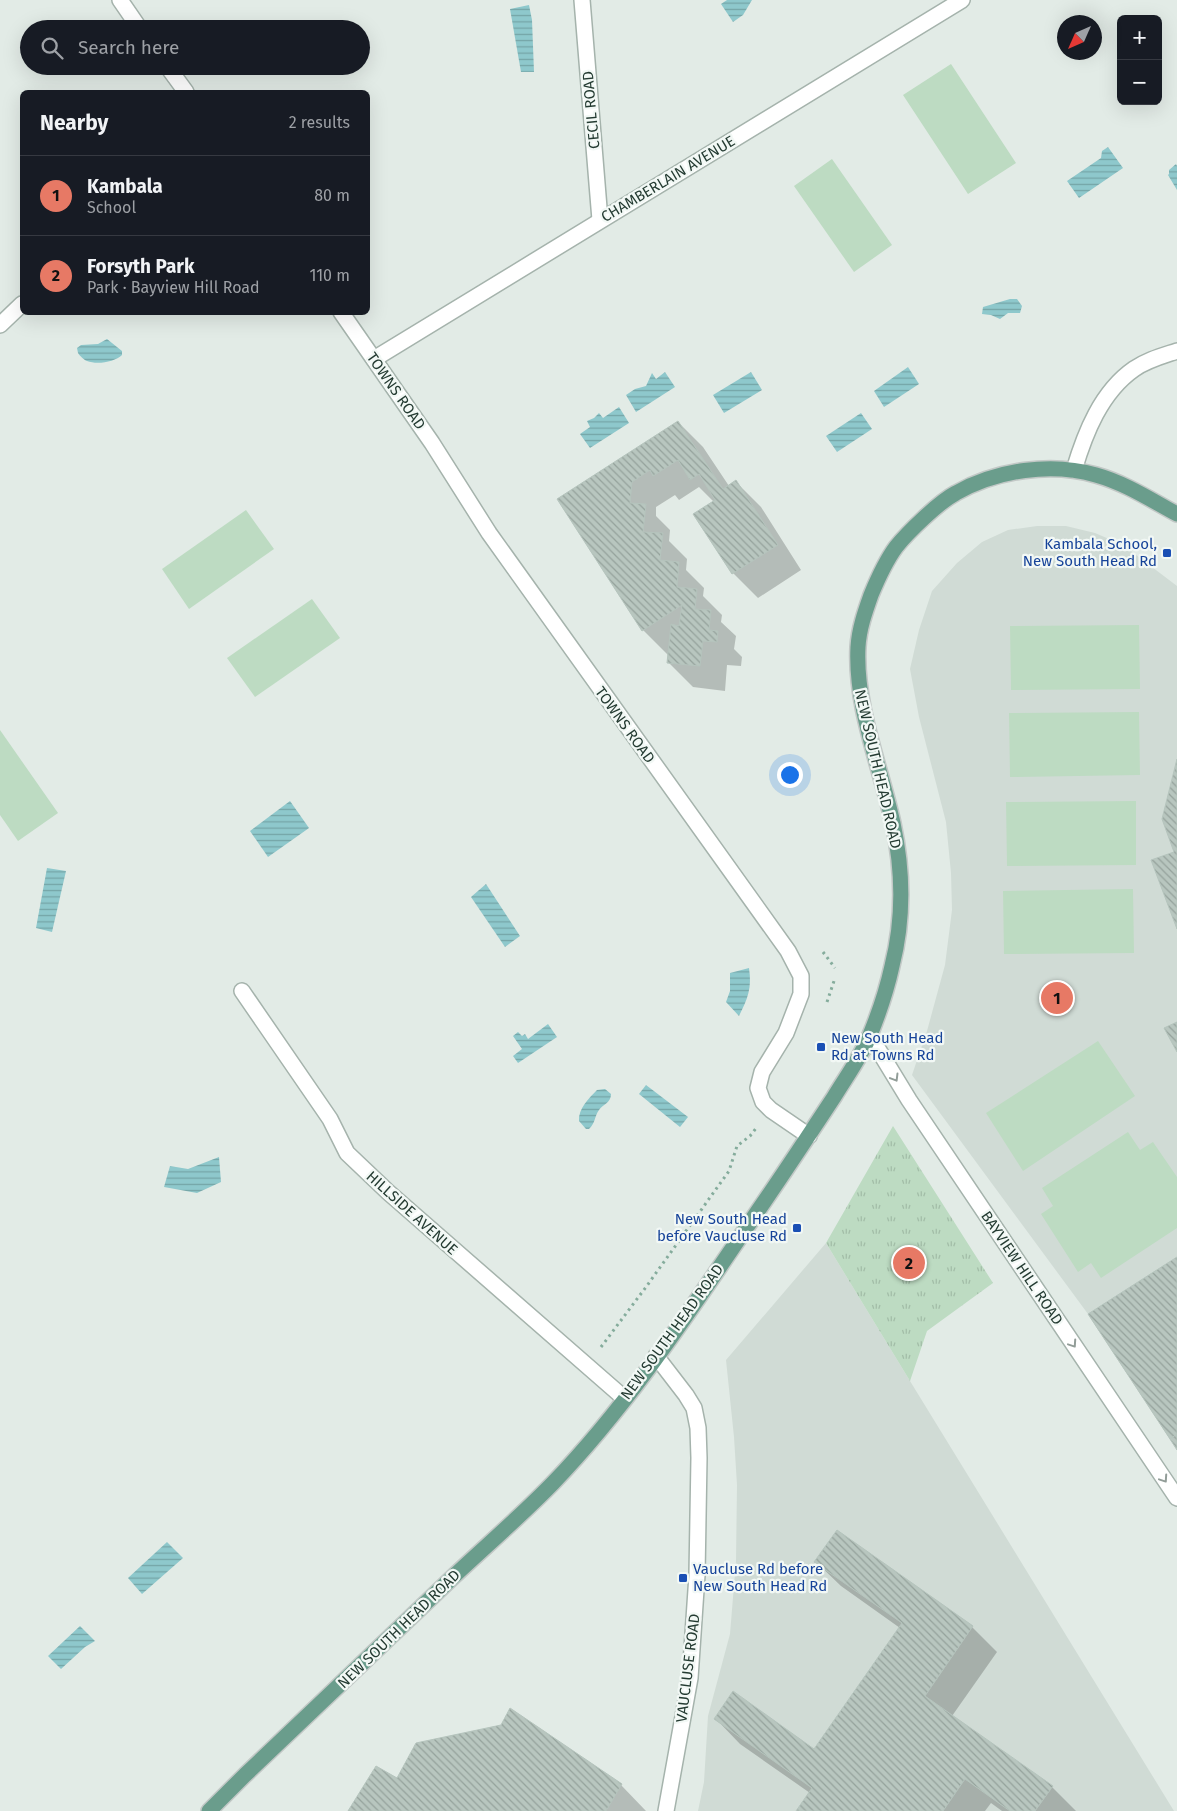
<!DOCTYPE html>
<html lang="en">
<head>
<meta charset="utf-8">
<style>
  :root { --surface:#171b24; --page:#20242c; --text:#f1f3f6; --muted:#9ea1a6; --line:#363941; --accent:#e77965 }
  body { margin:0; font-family:"Fira Sans",sans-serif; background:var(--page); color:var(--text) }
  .controls { position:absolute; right:15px; top:15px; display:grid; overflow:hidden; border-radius:8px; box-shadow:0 5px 20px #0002 }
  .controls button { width:45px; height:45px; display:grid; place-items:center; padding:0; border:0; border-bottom:1px solid var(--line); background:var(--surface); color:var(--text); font:25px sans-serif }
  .compass { position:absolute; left:1057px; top:15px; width:45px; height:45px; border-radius:50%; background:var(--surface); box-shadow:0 5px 20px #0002; rotate:225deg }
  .you { position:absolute; left:789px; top:774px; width:18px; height:18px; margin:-12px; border:4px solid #fff; border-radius:50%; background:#1a73e8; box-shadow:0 0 0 8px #1a73e833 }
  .badge { display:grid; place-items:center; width:32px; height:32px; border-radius:50%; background:var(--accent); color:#111; font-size:16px; font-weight:700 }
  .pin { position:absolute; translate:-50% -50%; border:2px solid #fff; box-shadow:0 1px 5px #0006 }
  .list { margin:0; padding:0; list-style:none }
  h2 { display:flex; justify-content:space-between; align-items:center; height:65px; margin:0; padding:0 20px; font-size:21px }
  h2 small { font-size:16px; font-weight:400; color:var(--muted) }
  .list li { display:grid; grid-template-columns:32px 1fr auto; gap:15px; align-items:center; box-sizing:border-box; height:80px; padding:0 20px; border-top:1px solid var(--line) }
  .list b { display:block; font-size:19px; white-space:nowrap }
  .list p { margin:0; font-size:16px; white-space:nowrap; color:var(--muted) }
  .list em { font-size:16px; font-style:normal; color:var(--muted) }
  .icon { flex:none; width:28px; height:28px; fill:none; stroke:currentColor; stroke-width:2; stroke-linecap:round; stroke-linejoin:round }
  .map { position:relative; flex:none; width:1177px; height:1811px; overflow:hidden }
  .search { position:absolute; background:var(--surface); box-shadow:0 5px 20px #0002; left:20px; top:20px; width:350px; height:55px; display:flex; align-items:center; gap:12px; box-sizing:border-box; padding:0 18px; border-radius:28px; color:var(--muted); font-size:19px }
  .panel { position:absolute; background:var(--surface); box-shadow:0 5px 20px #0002; left:20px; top:90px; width:350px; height:225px; border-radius:8px }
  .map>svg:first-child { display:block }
</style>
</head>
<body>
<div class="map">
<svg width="1177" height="1811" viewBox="0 0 1177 1811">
  <defs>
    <pattern id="park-tufts" width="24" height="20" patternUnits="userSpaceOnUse" patternTransform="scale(1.25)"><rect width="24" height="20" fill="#bddbc2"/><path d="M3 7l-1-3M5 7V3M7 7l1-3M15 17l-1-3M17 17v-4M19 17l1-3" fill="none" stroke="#a2bda7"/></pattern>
    <pattern id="water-rules" width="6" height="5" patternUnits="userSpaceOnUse" patternTransform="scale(1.25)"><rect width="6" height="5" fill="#8ec8cc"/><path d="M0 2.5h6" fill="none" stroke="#74a4a6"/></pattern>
    <pattern id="building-back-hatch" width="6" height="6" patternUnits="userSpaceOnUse" patternTransform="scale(1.25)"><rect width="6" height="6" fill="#b8c6bf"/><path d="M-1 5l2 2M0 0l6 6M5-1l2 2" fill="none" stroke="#95a29c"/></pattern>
  </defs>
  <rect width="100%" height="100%" fill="#e2ebe6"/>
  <!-- built -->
  <g fill="#d0dbd5">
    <polygon points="1037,526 1066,526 1095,533 1123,545 1177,586 1177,1450 1088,1314 912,1075 927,1031 945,965 952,910 951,873 946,822 919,717 910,669 919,630 932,591 957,563 982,542 1008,530"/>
    <polygon points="826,1243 910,1381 1174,1811 698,1811 704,1782 708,1716 730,1634 736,1561 737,1485 734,1437 726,1360"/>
  </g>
  <!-- park -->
  <polygon fill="url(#park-tufts)" points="893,1126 993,1283 927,1331 910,1381 826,1243"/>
  <!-- pitch -->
  <g fill="#bddbc2">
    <polygon points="951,64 1016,163 968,194 903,95"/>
    <polygon points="832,159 892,245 854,272 794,186"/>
    <polygon points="246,510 274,549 189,609 162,569"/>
    <polygon points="312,599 340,638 255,697 227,658"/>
    <polygon points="1139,625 1140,689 1011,690 1010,626"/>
    <polygon points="1139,712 1140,775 1010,777 1009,713"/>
    <polygon points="0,730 58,813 18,841 0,815"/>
    <polygon points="1136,801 1136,865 1007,866 1006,802"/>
    <polygon points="1133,889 1134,953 1004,954 1003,891"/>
    <polygon points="1098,1041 1135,1096 1023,1171 986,1113"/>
    <polygon points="1128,1132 1140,1150 1153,1142 1177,1177 1177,1228 1101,1278 1091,1263 1078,1272 1041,1214 1053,1206 1042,1188"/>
  </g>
  <!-- water -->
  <g fill="url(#water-rules)">
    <polygon points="727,0 752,0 743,15 733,22 721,4"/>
    <polygon points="529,5 532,20 534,72 521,72 510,9"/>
    <polygon points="1108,147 1123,168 1079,198 1067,181 1101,158 1102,151"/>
    <polygon points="1176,164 1177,166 1177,190 1168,175 1169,174 1169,170"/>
    <polygon points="1010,299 1017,299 1022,306 1020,313 1008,313 1000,319 991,315 982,314 983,307"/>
    <path d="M107,339L122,351V355C115,362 97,365 87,361C84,360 80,356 78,353L77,348L81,345L98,344Z"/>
    <polygon points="908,367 919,384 884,407 874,391"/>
    <polygon points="665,372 675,387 636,412 626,395 635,389 646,386 652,373 656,379"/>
    <polygon points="751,372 762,390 724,413 713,395"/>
    <polygon points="619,407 629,423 590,448 580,434 590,427 587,421 594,418 599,413 603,418"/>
    <polygon points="861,413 872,429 837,452 826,436"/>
    <polygon points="290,801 309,828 268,857 250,831"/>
    <polygon points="47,868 66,871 52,932 36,928"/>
    <polygon points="486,884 520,936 505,947 471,897"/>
    <path d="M749,968C752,988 748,998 739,1016L726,1002L730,991V973Z"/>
    <polygon points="548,1024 557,1037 518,1063 513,1056 522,1049 513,1036 518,1032 522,1036 525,1034 528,1039"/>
    <polygon points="646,1085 688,1117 680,1127 639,1094"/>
    <path d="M605,1089L611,1094C611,1103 603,1104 599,1110C594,1117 596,1122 589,1129H586L579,1121C578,1109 589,1098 597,1090Z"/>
    <polygon points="219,1157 221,1182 197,1193 164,1187 170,1166 188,1169"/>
    <polygon points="167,1542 183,1558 142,1594 128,1578"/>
    <polygon points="80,1626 95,1641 85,1647 61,1669 48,1656"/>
  </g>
  <!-- shadow -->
  <g fill="#0003">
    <polygon points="678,422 703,447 729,486 736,482 761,507 801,570 758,598 733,573 714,502 699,487 679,500 675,495 656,507 656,516 670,530 669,541 687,559 686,570 704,588 703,596 722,615 721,622 736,636 734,649 742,657 741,666 727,665 725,691 693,687 669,663 669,656 643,630 559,499"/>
    <polygon points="837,1532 972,1627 997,1652 952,1716 1052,1787 1076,1811 1002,1811 991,1803 985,1811 797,1811 810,1793 740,1744 716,1719 815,1750 900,1628 841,1586 816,1562"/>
    <polygon points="510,1710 621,1785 646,1811 350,1811 397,1779 501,1726"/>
  </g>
  <!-- building -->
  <g fill="url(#building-back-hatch)" stroke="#b5c4bd">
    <polygon points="678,421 723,489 736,480 778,545 732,574 693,514 715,500 699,474 690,480 678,460 653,476 650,470 632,482 630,503 646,504 643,532 663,533 660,560 679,562 677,587 697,589 695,609 711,610 709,630 718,631 717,642 703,641 700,666 667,663 671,624 679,626 682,605 642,631 557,499"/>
    <polygon points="1177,759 1177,929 1151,860 1174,852 1162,819"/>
    <polygon points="1177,1022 1177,1052 1164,1028"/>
    <polygon points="1177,1257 1177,1434 1170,1439 1088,1314"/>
    <polygon points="1177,1434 1177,1450 1170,1439"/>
    <polygon points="837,1530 973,1626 925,1696 1053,1786 1035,1811 1010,1811 965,1779 943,1811 796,1811 812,1788 714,1719 733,1691 814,1749 902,1623 814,1562"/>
    <polygon points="510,1708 622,1784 606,1811 348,1811 376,1766 397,1778 416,1743 501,1725"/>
  </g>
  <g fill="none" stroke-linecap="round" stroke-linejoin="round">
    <!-- minor casing -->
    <g stroke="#a5b3ac" stroke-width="18">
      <g id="minor">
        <polyline points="582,0 600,220"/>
        <polyline points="0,325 22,304"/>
        <polyline points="374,359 962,0"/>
        <path d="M1074,470C1085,433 1101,392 1134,369C1147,360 1162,356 1177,351"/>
        <polyline points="242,991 330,1119 347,1153 388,1192 624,1398"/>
        <polyline points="870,1036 909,1100 1177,1498"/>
      </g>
    </g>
    <!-- tertiary casing -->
    <g stroke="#a5b3ac" stroke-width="18">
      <g id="tertiary">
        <polyline points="120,0 140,29"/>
        <polyline points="167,66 186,92"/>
        <polyline points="341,312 432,443 489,533 788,951 801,976 801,994 786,1033 762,1072 758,1088 763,1102 771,1110 809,1136"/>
        <polyline points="656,1356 686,1395 694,1408 698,1428 699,1458 697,1575 690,1678 666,1811"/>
      </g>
    </g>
    <!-- primary casing -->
    <g stroke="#c2c8c6" stroke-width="18">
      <path id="primary" d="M209,1811L245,1775C315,1708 385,1642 454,1576C487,1545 522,1515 553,1483C634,1399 698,1298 764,1202C788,1167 811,1132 834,1097C846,1077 861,1057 870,1035C879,1013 887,989 892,966C904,919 903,870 893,823C880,765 855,707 858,647C859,629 865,612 871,595C878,578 885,562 896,547C908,532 939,502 956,493C997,470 1051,462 1096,475C1125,483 1151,500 1177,514"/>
    </g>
    <!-- path -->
    <g stroke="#85ac9c" stroke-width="3" stroke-dasharray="2.5 4" stroke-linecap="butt">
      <polyline points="823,952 835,968"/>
      <polyline points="827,1002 834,981"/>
      <polyline points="601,1347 646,1287 729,1171 737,1146 750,1136 757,1127"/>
    </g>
    <!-- minor -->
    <use href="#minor" stroke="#fff" stroke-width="15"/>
    <!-- tertiary -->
    <use href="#tertiary" stroke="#fff" stroke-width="15"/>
    <!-- primary -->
    <use href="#primary" stroke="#6a9d8c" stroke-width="15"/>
  </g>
  <!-- one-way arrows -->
  <defs><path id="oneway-chevron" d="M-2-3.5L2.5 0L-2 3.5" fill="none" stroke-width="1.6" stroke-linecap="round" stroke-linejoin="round" transform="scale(1.25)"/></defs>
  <g stroke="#929d98">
    <use href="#oneway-chevron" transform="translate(895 1078) rotate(59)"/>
    <use href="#oneway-chevron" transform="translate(1073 1344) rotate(56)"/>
    <use href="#oneway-chevron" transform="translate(1164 1479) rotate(56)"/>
  </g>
  <!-- markers -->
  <g fill="#1a4fb4" stroke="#f2f8f5" stroke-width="2">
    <rect x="1162" y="548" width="10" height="10" rx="2.5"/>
    <rect x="816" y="1042" width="10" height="10" rx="2.5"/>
    <rect x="792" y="1223" width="10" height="10" rx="2.5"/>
    <rect x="678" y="1573" width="10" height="10" rx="2.5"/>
  </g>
  <g text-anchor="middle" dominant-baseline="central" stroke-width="4.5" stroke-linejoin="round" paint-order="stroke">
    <!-- street labels -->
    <g font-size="15" fill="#243b32" stroke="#f2f8f5">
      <text transform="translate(591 110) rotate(-95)">CECIL ROAD</text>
      <text transform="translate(668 179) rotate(-31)">CHAMBERLAIN AVENUE</text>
      <text transform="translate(396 391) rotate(55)">TOWNS ROAD</text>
      <text transform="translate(625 725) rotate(54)">TOWNS ROAD</text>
      <text transform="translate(878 769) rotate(77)">NEW SOUTH HEAD ROAD</text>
      <text transform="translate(412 1213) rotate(42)">HILLSIDE AVENUE</text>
      <text transform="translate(1022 1268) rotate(56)">BAYVIEW HILL ROAD</text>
      <text transform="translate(672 1332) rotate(-54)">NEW SOUTH HEAD ROAD</text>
      <text transform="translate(399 1629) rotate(-44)">NEW SOUTH HEAD ROAD</text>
      <text transform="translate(688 1668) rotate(-83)">VAUCLUSE ROAD</text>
    </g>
    <!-- transit labels -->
    <g font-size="15" fill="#164399" stroke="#f2f8f5" text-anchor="end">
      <text x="1157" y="544">Kambala School,<tspan x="1157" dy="17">New South Head Rd</tspan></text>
      <text x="831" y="1038" text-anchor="start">New South Head<tspan x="831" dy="17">Rd at Towns Rd</tspan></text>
      <text x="787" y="1219">New South Head<tspan x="787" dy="17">before Vaucluse Rd</tspan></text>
      <text x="693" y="1569" text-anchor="start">Vaucluse Rd before<tspan x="693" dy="17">New South Head Rd</tspan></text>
    </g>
  </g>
</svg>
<div class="controls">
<button>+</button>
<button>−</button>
</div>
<svg class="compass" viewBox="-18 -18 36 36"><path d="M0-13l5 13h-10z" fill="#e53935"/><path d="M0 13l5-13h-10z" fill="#9ea1a6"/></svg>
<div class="you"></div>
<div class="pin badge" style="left:1057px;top:998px">1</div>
<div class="pin badge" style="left:909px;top:1263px">2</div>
<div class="search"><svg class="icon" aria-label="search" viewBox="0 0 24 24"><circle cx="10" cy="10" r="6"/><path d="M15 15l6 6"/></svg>Search here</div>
<section class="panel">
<h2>Nearby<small>2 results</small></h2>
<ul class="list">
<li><span class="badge">1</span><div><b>Kambala</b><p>School</p></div><em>80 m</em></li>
<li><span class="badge">2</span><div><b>Forsyth Park</b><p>Park · Bayview Hill Road</p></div><em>110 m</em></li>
</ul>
</section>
</div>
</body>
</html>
